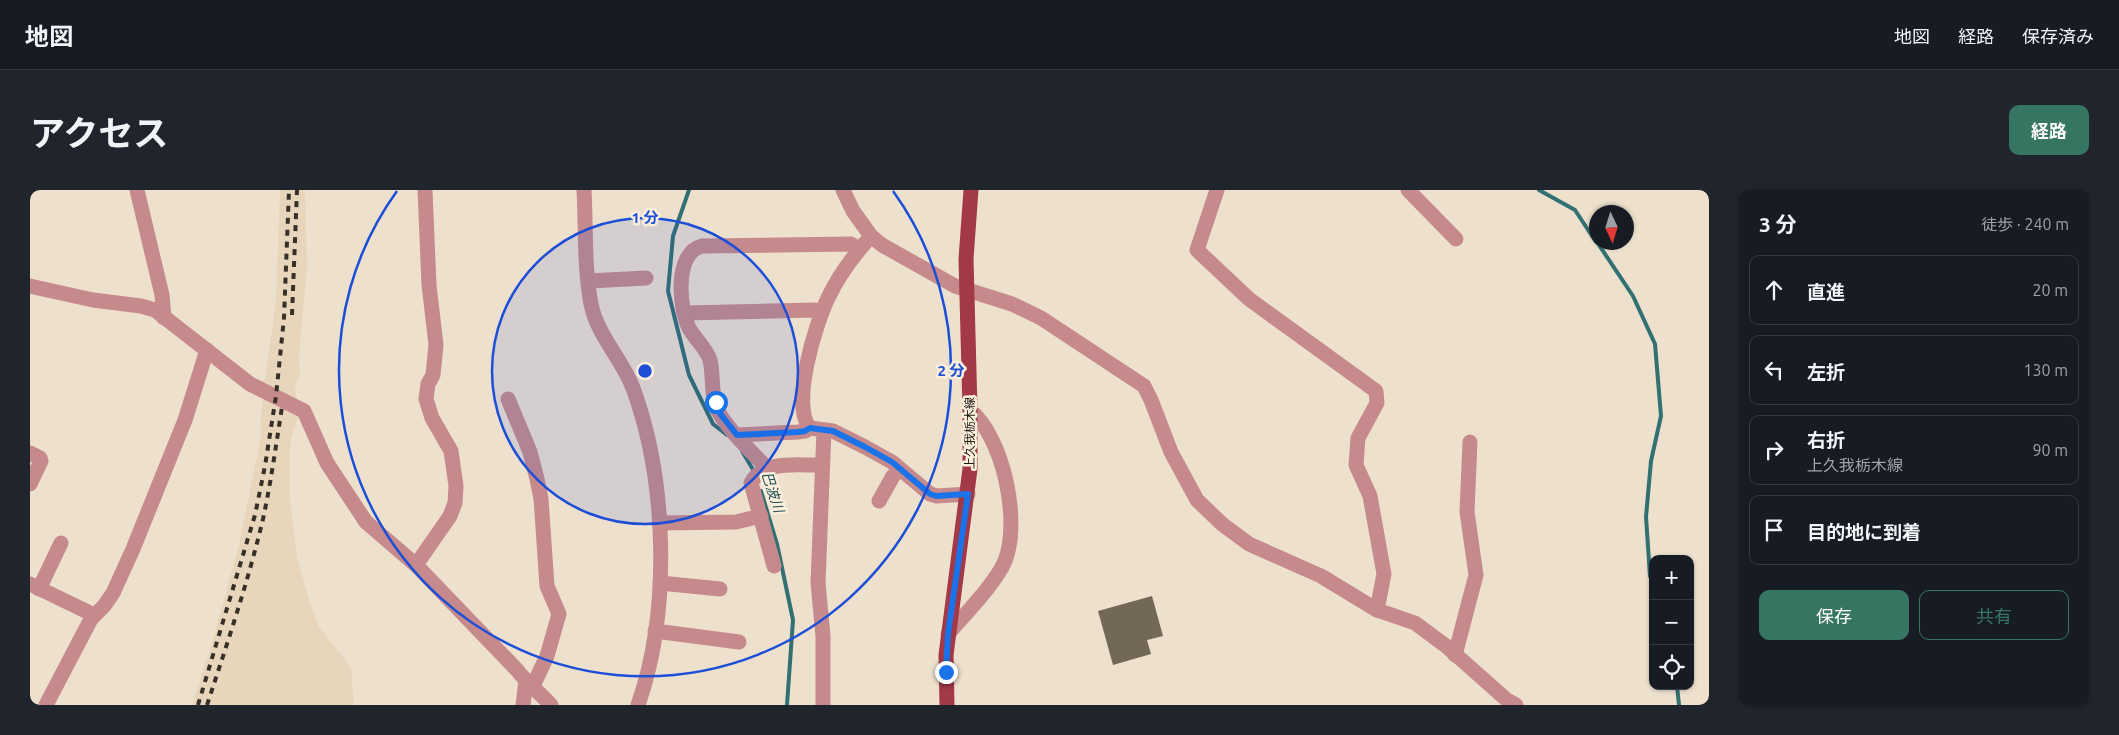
<!DOCTYPE html>
<html lang="ja">
<head>
<meta charset="utf-8">
<style>
  :root { --surface:#171b24; --page:#20242c; --text:#f1f3f6; --muted:#9ea1a6; --line:#363941; --accent:#377563 }
  body { margin:0; font-family:Ubuntu,"Noto Sans JP",sans-serif; background:var(--page); color:var(--text) }
  .controls { position:absolute; right:15px; bottom:15px; display:grid; overflow:hidden; border-radius:10px; box-shadow:0 1px 4px #0004 }
  .controls button { width:45px; height:45px; display:grid; place-items:center; padding:0; border:0; border-bottom:1px solid var(--line); background:var(--surface); color:var(--text); font:25px sans-serif }
  .compass { position:absolute; left:1559px; top:15px; width:45px; height:45px; border-radius:50%; background:var(--surface); box-shadow:0 1px 4px #0004; rotate:176deg }
  .stop { position:absolute; width:15px; height:15px; margin:-11px; border:4px solid #1a73e8; border-radius:50%; background:#fff }
  .stop.end { background:#1a73e8; border-color:#fff; box-shadow:0 1px 5px #0008 }
  .list { margin:0; padding:0; list-style:none }
  h2 { display:flex; justify-content:space-between; align-items:center; height:65px; margin:0; padding:0 20px; font-size:21px }
  h2 small { font-size:16px; font-weight:400; color:var(--muted) }
  .list li { display:grid; grid-template-columns:32px 1fr auto; gap:15px; align-items:center; box-sizing:border-box; height:70px; margin:0 10px 10px; padding:0 10px; border:1px solid var(--line); border-radius:10px }
  .list b { display:block; font-size:19px; white-space:nowrap }
  .list p { margin:0; font-size:16px; white-space:nowrap; color:var(--muted) }
  .list em { font-size:16px; font-style:normal; color:var(--muted) }
  .actions { display:flex; gap:10px; padding:15px 20px }
  .actions a { flex:1; padding:11px 0; border:1px solid var(--accent); border-radius:10px; text-align:center; font-size:18px; color:var(--accent) }
  .actions .main { background:var(--accent); color:#fff }
  .icon { flex:none; width:28px; height:28px; fill:none; stroke:currentColor; stroke-width:2; stroke-linecap:round; stroke-linejoin:round }
  .map { position:relative; flex:none; width:1679px; height:515px; overflow:hidden; border-radius:10px }
  header { display:flex; align-items:center; gap:30px; box-sizing:border-box; height:70px; padding:0 25px; background:var(--surface); border-bottom:1px solid var(--line) }
  header strong { font-size:24px }
  nav { display:flex; gap:28px; margin-inline-start:auto; font-size:18px }
  .intro { display:flex; align-items:center; justify-content:space-between; box-sizing:border-box; height:120px; padding:0 30px }
  h1 { margin:0; font-size:35px }
  .button { padding:12px 22px; border-radius:10px; background:var(--accent); color:#fff; font-size:18px; font-weight:700 }
  main { display:flex; gap:30px; padding:0 30px }
  aside { flex:1; background:var(--surface); border-radius:10px; box-shadow:0 1px 4px #0004 }
  .map>svg:first-child { display:block }
</style>
</head>
<body>
<header>
<strong>地図</strong>
<nav><a>地図</a><a>経路</a><a>保存済み</a></nav>
</header>
<div class="intro"><h1>アクセス</h1><a class="button">経路</a></div>
<main>
<div class="map">
<svg width="1679" height="515" viewBox="0 0 1679 515">
  <rect width="100%" height="100%" fill="#ede1ce"/>
  <!-- built -->
  <g fill="#e7d6bc">
    <polygon points="250,0 275,0 277,77 269,165 270,185 265,197 267,214 228,192 235,190 246,111"/>
    <polygon points="234,202 269,223 261,249 260,260 260,310 267,367 280,413 289,437 321,477 324,515 162,515 182,453 209,355 232,242 230,233"/>
  </g>
  <g fill="none" stroke-linecap="round" stroke-linejoin="round">
    <!-- stream -->
    <g stroke="#327072" stroke-width="4">
      <polyline points="659,0 643,46 638,101 659,185 683,234 697,245"/>
      <polyline points="1509,0 1545,20 1566,52"/>
      <polyline points="1567,52 1603,106 1625,154 1631,226 1621,271 1616,327 1620,386 1623,393"/>
      <polyline points="712,261 725,283"/>
      <polyline points="731,301 747,354 763,430 757,515"/>
      <polyline points="1647,496 1649,515"/>
    </g>
  </g>
  <!-- building -->
  <polygon fill="#736757" points="1122,406 1133,446 1117,450 1121,464 1083,475 1068,421"/>
  <g fill="none" stroke-linecap="round" stroke-linejoin="round">
    <!-- minor -->
    <g stroke="#c78a8c" stroke-width="15">
      <polyline points="107,0 132,105 134,128"/>
      <path d="M554,0C556,36 554,78 561,114C567,145 592,169 603,198C637,291 641,421 608,515"/>
      <polyline points="813,0 823,21 841,46 852,55 925,96 982,114 1011,128 1114,196 1121,210 1141,262 1167,310 1192,334 1219,354 1291,386 1347,420"/>
      <polyline points="1187,0 1167,60 1219,109 1346,201 1347,213 1328,248 1326,275 1340,306 1354,384 1347,420 1385,433 1416,456 1477,510 1486,515"/>
      <polyline points="1378,0 1426,49"/>
      <path d="M835,53C821,69 807,89 798,108C786,133 760,215 780,238L803,241L835,257L862,272L900,304L907,306L938,304"/>
      <polyline points="559,91 616,88"/>
      <path d="M0,96L63,110L111,116L125,120L220,194L274,221L297,273L336,332L386,375L487,480C497,493 510,503 521,515"/>
      <polyline points="654,123 784,120 792,122"/>
      <polyline points="478,209 500,262 507,289 511,309 517,396 529,424 517,466 503,496"/>
      <polyline points="707,245 768,242 775,241 780,238"/>
      <polyline points="0,263 10,268 11,271 0,294"/>
      <path d="M737,278C721,261 701,243 689,223C680,207 684,186 680,170C676,158 665,149 659,138C649,118 644,63 672,56L821,54L829,59"/>
      <polyline points="849,311 863,286 870,279"/>
      <polyline points="629,333 706,332 731,326"/>
      <polyline points="386,375 420,326 425,313 426,296 421,261 402,228 396,209 398,194 403,185 406,155 399,95 395,0"/>
      <path d="M744,376L721,293C733,269 770,276 792,275"/>
      <polyline points="630,393 690,399"/>
      <polyline points="0,394 64,425"/>
      <polyline points="9,399 31,353"/>
      <polyline points="625,441 709,452"/>
      <path d="M918,444C935,424 965,394 975,371C991,330 973,247 940,220"/>
      <polyline points="1425,465 1446,385 1437,322 1440,252"/>
      <polyline points="16,515 61,429 74,416 83,403 103,359 155,230 177,160"/>
      <polyline points="493,515 496,491"/>
      <polyline points="793,515 793,446 788,393 794,240"/>
    </g>
    <!-- major -->
    <polyline stroke="#a33846" stroke-width="15" points="917,515 916,465 940,279 940,220 936,69 941,0"/>
    <!-- rail -->
    <g stroke="#363028" stroke-width="4" stroke-dasharray="6 6" stroke-linecap="butt">
      <polyline points="262,125 267,0"/>
      <polyline points="168,515 225,325 235,276 246,206 254,128 259,0"/>
      <path d="M177,515C197,454 218,392 233,329C241,292 246,255 252,217"/>
    </g>
  </g>
  <g fill="none" stroke-linecap="round" stroke-linejoin="round">
    <!-- route -->
    <polyline stroke="#1a73e8" stroke-width="6" points="686,212 688,221 707,245 768,242 775,241 780,238 803,241 835,257 862,272 900,304 906,306 938,304 918,444 916,482"/>
  </g>
  <!-- distance rings -->
  <circle cx="615" cy="181" r="153" fill="#1d4ed8" fill-opacity=".12"/>
  <g fill="none" stroke="#1d4ed8" stroke-width="2.5">
    <circle cx="615" cy="181" r="153"/>
    <path d="M863 1A306 306 0 1 1 367 1"/>
  </g>
  <g text-anchor="middle" dominant-baseline="central" stroke-width="5" stroke-linejoin="round" paint-order="stroke">
    <!-- street labels -->
    <g font-size="12" fill="#1c1711" stroke="#fbeedb">
      <text transform="translate(939 243) rotate(-90)">上久我栃木線</text>
    </g>
    <!-- water labels -->
    <g font-size="14" font-style="italic" fill="#1b4f53" stroke="#fbeedb">
      <text transform="translate(743 302) rotate(72)">巴波川</text>
    </g>
  </g>
  <circle cx="615" cy="181" r="8" fill="#1d4ed8" stroke="#fbeedb" stroke-width="2.5"/>
  <g font-size="15" text-anchor="middle" font-weight="bold" fill="#1d4ed8" stroke="#fbeedb" stroke-width="5" stroke-linejoin="round" paint-order="stroke">
    <text x="615" y="33">1 分</text>
    <text x="921" y="186">2 分</text>
  </g>
</svg>
<div class="controls">
<button>+</button>
<button>−</button>
<button><svg class="icon" aria-label="locate" viewBox="0 0 24 24"><circle cx="12" cy="12" r="6"/><path d="M12 2v4M12 18v4M2 12h4M18 12h4"/></svg></button>
</div>
<svg class="compass" viewBox="-18 -18 36 36"><path d="M0-13l5 13h-10z" fill="#e53935"/><path d="M0 13l5-13h-10z" fill="#9ea1a6"/></svg>
<div class="stop" style="left:686px;top:212px"></div>
<div class="stop end" style="left:916px;top:482px"></div>
</div>
<aside>
<h2>3 分<small>徒歩 · 240 m</small></h2>
<ul class="list">
<li><svg class="icon" aria-label="ahead" viewBox="0 0 24 24"><path d="M12 20V5M6 11l6-6 6 6"/></svg><div><b>直進</b></div><em>20 m</em></li>
<li><svg class="icon" aria-label="left" viewBox="0 0 24 24"><path d="M17 20v-9H6M10 6l-5 5 5 5"/></svg><div><b>左折</b></div><em>130 m</em></li>
<li><svg class="icon" aria-label="right" viewBox="0 0 24 24"><path d="M7 20v-9h11M14 6l5 5-5 5"/></svg><div><b>右折</b><p>上久我栃木線</p></div><em>90 m</em></li>
<li><svg class="icon" aria-label="arrive" viewBox="0 0 24 24"><path d="M6 21V4h12l-3 4 3 4H6"/></svg><div><b>目的地に到着</b></div></li>
</ul>
<div class="actions"><a class="main">保存</a><a>共有</a></div>
</aside>
</main>
</body>
</html>
